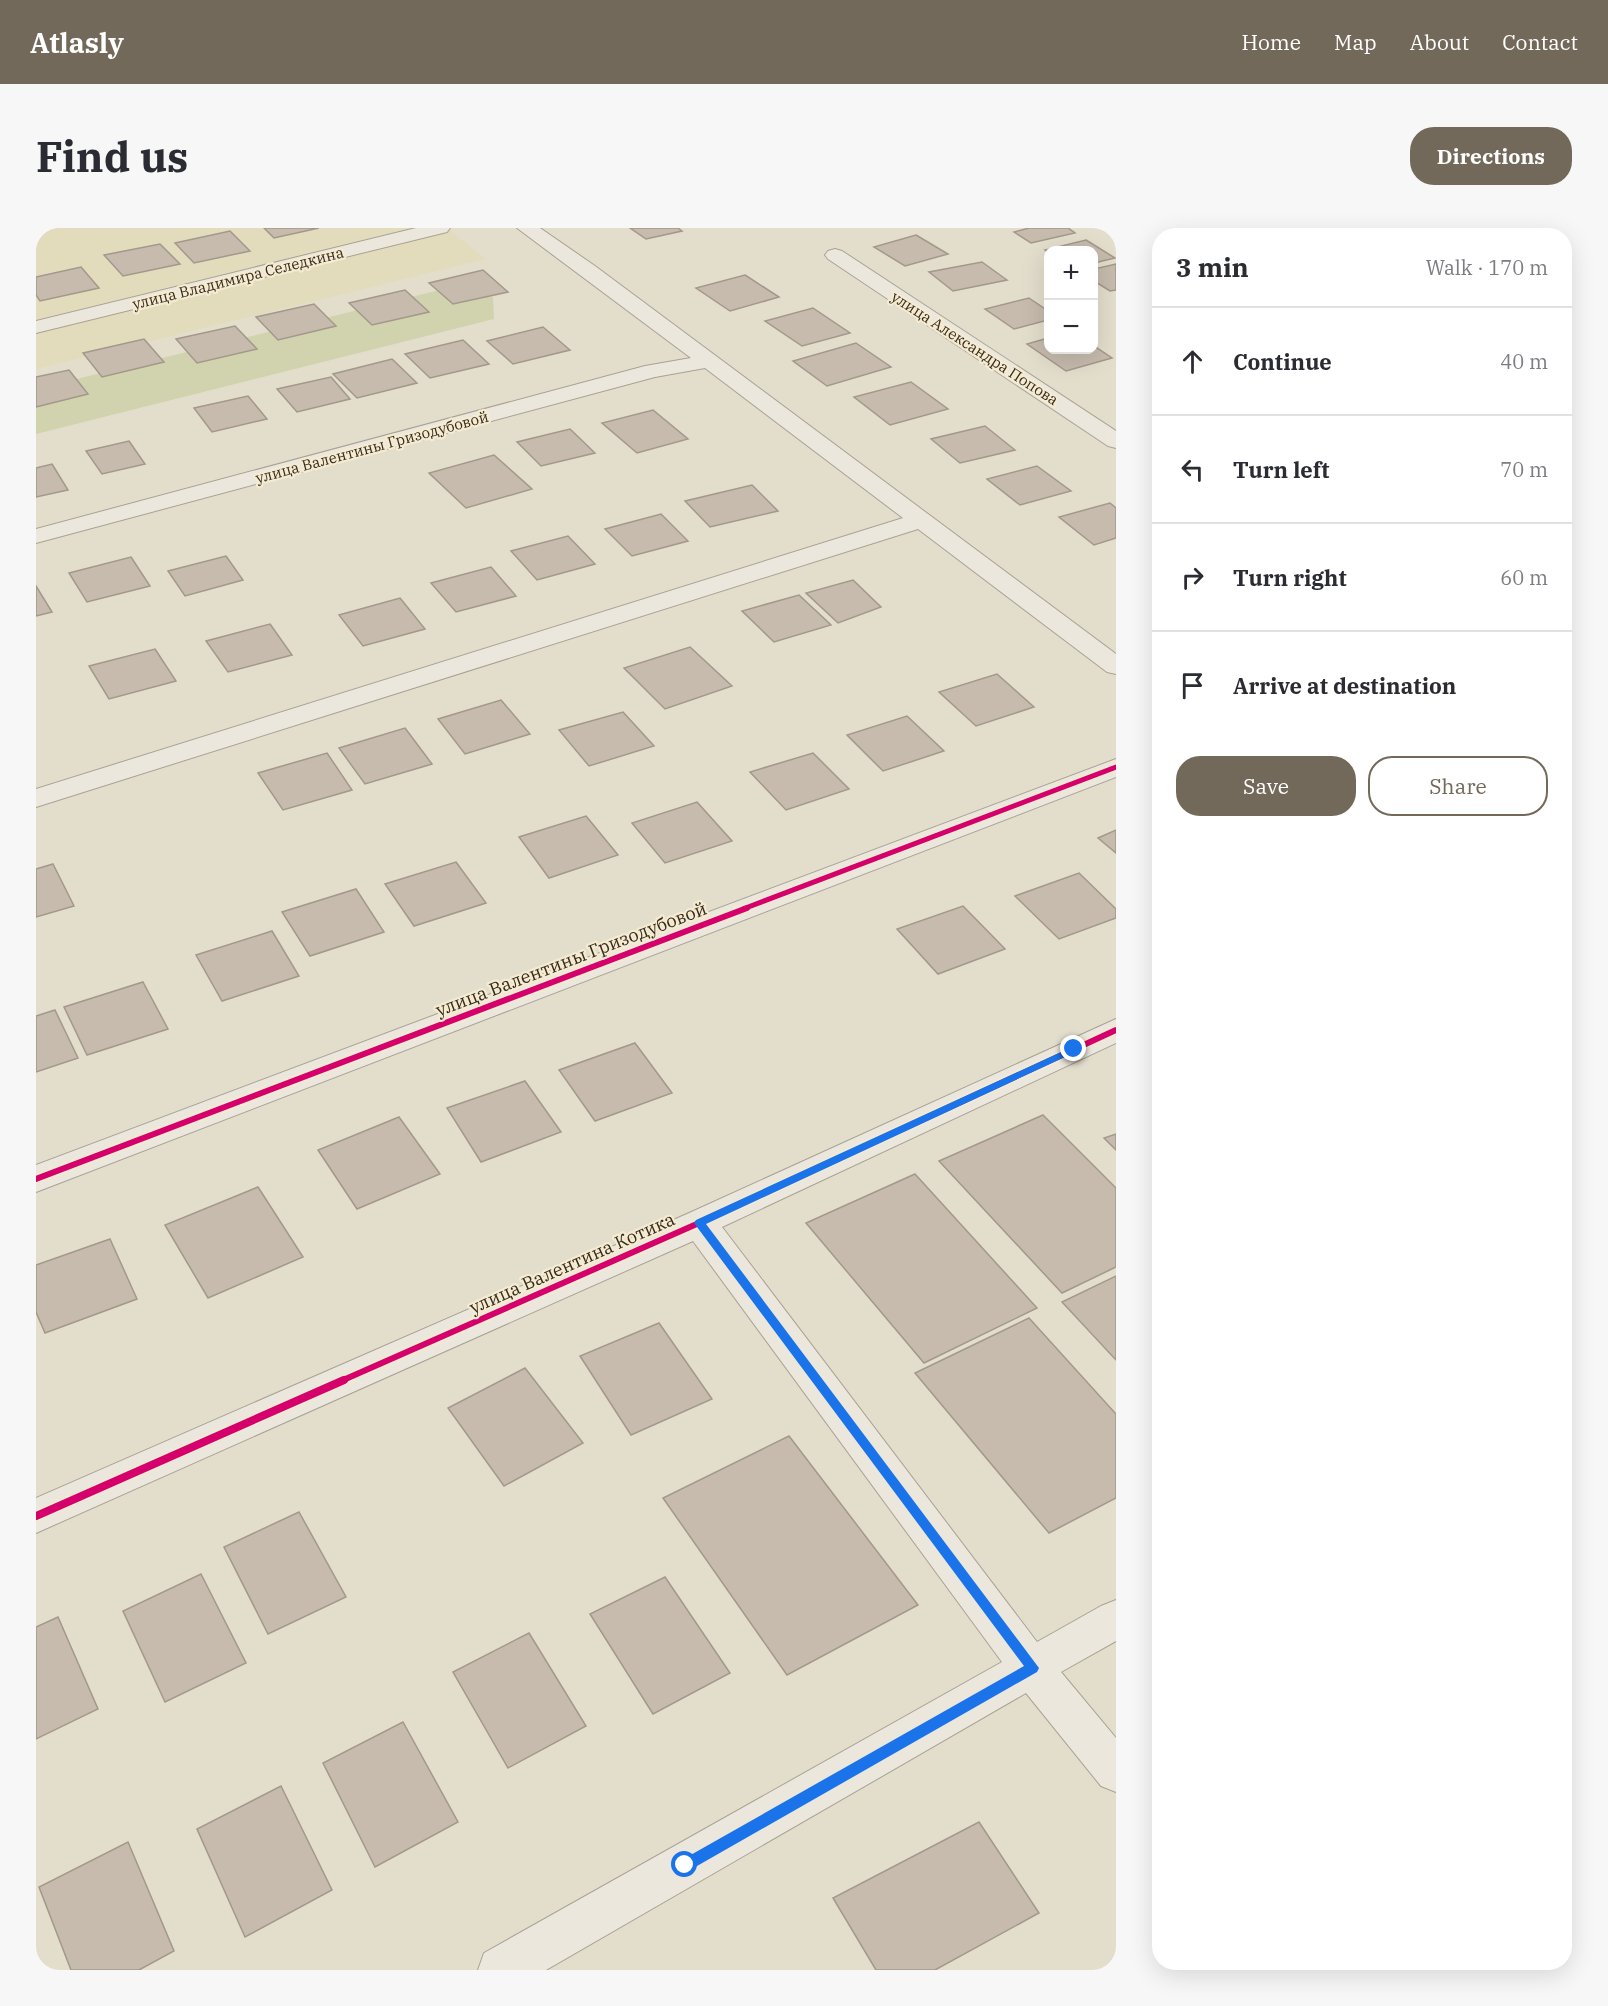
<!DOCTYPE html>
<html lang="en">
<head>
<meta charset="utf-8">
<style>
  :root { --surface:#fff; --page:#f7f7f7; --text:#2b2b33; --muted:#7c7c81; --line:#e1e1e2; --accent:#73695a }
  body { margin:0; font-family:"IBM Plex Serif",serif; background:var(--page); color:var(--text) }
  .controls { position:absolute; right:18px; top:18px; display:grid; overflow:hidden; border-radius:12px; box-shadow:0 6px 24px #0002 }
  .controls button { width:54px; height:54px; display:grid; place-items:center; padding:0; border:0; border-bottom:2px solid var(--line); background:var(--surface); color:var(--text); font:30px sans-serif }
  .stop { position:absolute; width:18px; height:18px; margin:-14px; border:4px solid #1a73e8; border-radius:50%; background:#fff }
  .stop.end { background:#1a73e8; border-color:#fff; box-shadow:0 2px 6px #0008 }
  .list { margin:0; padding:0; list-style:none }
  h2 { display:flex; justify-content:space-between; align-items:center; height:78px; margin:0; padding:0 24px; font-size:26px }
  h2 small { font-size:20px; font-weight:400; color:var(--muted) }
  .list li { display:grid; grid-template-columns:39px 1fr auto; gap:18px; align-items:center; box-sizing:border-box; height:108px; padding:0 24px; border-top:2px solid var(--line) }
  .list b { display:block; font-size:22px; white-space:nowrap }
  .list em { font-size:20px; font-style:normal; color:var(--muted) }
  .actions { display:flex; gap:12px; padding:18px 24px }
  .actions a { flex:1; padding:14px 0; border:2px solid var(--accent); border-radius:24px; text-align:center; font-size:21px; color:var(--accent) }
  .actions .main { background:var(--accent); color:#fff }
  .icon { flex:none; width:33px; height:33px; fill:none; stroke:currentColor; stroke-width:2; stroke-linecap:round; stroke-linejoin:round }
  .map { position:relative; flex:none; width:1080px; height:1742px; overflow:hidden; border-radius:24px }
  header { display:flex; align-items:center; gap:36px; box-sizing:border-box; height:84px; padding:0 30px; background:var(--accent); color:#fff }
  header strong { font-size:28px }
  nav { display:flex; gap:33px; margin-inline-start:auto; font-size:21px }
  .intro { display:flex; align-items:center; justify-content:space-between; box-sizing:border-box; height:144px; padding:0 36px }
  h1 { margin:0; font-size:42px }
  .button { padding:15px 27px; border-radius:24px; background:var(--accent); color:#fff; font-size:21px; font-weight:700 }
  main { display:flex; gap:36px; padding:0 36px }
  aside { flex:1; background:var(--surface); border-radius:24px; box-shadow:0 6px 24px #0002 }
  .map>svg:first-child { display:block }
</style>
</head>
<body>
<header>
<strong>Atlasly</strong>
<nav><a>Home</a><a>Map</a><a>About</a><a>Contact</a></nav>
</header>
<div class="intro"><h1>Find us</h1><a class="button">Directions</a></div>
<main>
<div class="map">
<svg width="1080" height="1742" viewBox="0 0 1080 1742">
  <rect width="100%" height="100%" fill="#e3ddcc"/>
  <!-- farmland -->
  <polygon fill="#e2dcbc" points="0,0 411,0 450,31 0,141"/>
  <!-- green -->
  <polygon fill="#d1d3ae" points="420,58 457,69 458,91 0,206 0,161"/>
  <!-- building -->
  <g fill="#c6bbad" stroke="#a3988b" stroke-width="1.5">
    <polygon points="228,0 283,0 238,10"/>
    <polygon points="594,0 642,0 646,3 610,11"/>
    <polygon points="993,0 1032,0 1039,5 995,15 978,4"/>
    <polygon points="194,3 214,23 158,35 139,15"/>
    <polygon points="880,7 912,26 869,38 838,19"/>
    <polygon points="1050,12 1079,30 1058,35 1058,22 1012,24 1009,22"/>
    <polygon points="124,16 144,36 87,48 68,27"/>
    <polygon points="946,34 971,52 917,63 893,44"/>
    <polygon points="1080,36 1080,62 1074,63 1058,53 1058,41"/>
    <polygon points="45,39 63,60 4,73 0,67 0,49"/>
    <polygon points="447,42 472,64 417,76 393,55"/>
    <polygon points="709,47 743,69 694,83 660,60"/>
    <polygon points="369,62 393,84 336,97 313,75"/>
    <polygon points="993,70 1012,83 1012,92 978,101 949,81"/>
    <polygon points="278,76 300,98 242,112 220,89"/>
    <polygon points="777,80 814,105 766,118 729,93"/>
    <polygon points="199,98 221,121 161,135 140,111"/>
    <polygon points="507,99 534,122 477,136 451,113"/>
    <polygon points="1012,110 1012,122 1058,122 1058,118 1076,130 1030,143 991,116"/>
    <polygon points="108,111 128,134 66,149 47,125"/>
    <polygon points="427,112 453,136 394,150 369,126"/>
    <polygon points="820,115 855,139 791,158 757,133"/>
    <polygon points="356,131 381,155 321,170 297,146"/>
    <polygon points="33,142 52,166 0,179 0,149"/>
    <polygon points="295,149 314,171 261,184 241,161"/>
    <polygon points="875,154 912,181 854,197 818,169"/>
    <polygon points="212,168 231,191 176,204 158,180"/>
    <polygon points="617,182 652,211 601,225 566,195"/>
    <polygon points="949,198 979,222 924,235 895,211"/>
    <polygon points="534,201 559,225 505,238 481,214"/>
    <polygon points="93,213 109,236 66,246 50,223"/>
    <polygon points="458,227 496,261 430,280 393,245"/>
    <polygon points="16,236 32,262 0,269 0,240"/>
    <polygon points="1001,238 1035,263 984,277 951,251"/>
    <polygon points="716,257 742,283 674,299 649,273"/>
    <polygon points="1074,275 1080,280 1080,310 1058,317 1023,289"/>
    <polygon points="625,286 652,313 596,328 569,301"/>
    <polygon points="532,308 559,336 501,352 475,323"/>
    <polygon points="190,328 207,352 149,368 132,343"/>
    <polygon points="95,329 114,358 51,374 33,345"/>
    <polygon points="455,339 480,368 420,384 395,355"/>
    <polygon points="817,352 845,379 802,395 770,365"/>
    <polygon points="0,358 16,384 0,388"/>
    <polygon points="763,367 795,397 738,414 706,383"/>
    <polygon points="364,370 389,401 327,418 303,387"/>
    <polygon points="234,396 256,427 192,444 170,413"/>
    <polygon points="654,419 696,458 629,481 588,440"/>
    <polygon points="119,421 140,453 73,471 53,438"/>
    <polygon points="961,446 998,479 940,498 903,464"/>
    <polygon points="465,472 494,506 429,526 402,491"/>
    <polygon points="587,484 618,518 553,538 523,502"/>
    <polygon points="871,488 908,523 847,543 811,507"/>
    <polygon points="369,500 396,536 329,556 303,520"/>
    <polygon points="291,525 316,562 247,582 222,545"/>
    <polygon points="777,525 813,561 750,582 714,544"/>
    <polygon points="661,574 696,613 629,635 596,595"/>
    <polygon points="550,588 582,627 513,650 483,609"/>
    <polygon points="1080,602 1080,625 1062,610"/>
    <polygon points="420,634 450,675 378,698 349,656"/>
    <polygon points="17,636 38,678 0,689 0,641"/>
    <polygon points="1043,645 1080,681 1080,690 1023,711 979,668"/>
    <polygon points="320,661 348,704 274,728 246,684"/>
    <polygon points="927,678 969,721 902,746 861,701"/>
    <polygon points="236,703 263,748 186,773 160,727"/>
    <polygon points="107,754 132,801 51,827 28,779"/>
    <polygon points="19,782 42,830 0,844 0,788"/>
    <polygon points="599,815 636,865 559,893 523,842"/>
    <polygon points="489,853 525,904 445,934 411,880"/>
    <polygon points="1007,887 1080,960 1080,1039 1026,1065 903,933"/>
    <polygon points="363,889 404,946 321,981 282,922"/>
    <polygon points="1080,906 1080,922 1068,910"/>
    <polygon points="879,946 1001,1080 888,1135 770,995"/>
    <polygon points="222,959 267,1029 172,1070 129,997"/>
    <polygon points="74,1011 101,1071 9,1105 0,1084 0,1037"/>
    <polygon points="1080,1048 1080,1132 1026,1074"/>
    <polygon points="993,1090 1080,1186 1080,1270 1013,1305 879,1145"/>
    <polygon points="623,1095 676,1171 595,1207 544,1128"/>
    <polygon points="489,1140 547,1215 468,1258 412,1180"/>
    <polygon points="753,1208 882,1377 751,1447 627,1270"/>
    <polygon points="263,1284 310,1369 232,1406 188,1319"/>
    <polygon points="165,1346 210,1435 129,1474 87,1383"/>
    <polygon points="629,1349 694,1445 617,1486 554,1386"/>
    <polygon points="22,1389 62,1481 0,1511 0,1399"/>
    <polygon points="493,1405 550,1498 472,1540 417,1444"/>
    <polygon points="367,1494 422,1594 339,1639 287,1535"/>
    <polygon points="245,1558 296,1662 209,1709 161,1601"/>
    <polygon points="943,1594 1003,1685 899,1742 840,1742 797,1670"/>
    <polygon points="92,1614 138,1723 103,1742 35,1742 3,1659"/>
  </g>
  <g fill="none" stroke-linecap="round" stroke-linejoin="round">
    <!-- street casing -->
    <g stroke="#a8a295" stroke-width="2">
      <g id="street">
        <polygon points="380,0 414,0 411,4 0,105 0,93"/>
        <polygon points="481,0 504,0 559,38 1080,426 1080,446 1071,444 882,301 0,579 0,561 867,290 669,140 619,149 0,315 0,301 609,138 655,130"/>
        <polygon points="799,21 806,23 1080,203 1080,220 1072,218 792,31 789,27 792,23"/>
        <polygon points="1080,531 1080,549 0,964 0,937"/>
        <polygon points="1080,791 1080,815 686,999 1001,1414 1065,1378 1080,1372 1080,1413 1025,1444 1080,1510 1080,1564 1065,1558 990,1465 510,1742 442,1742 448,1725 966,1434 657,1013 0,1305 0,1270 651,986"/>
      </g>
    </g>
    <!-- street -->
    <use href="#street" fill="#ece7dd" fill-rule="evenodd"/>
    <!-- cycleway-far2 casing -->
    <g stroke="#f4ebd1" stroke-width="8">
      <polyline id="cycleway-far2" points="707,681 1080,539"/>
    </g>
    <!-- cycleway-far1 casing -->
    <g stroke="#f4ebd1" stroke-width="10">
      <g id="cycleway-far1">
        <polyline points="0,951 711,680"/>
        <polyline points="305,1153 663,995 1080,802"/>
      </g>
    </g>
    <!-- cycleway casing -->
    <g stroke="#f4ebd1" stroke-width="11">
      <polyline id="cycleway" points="0,1288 308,1152"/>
    </g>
    <!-- cycleway-far2 -->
    <use href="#cycleway-far2" stroke="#d6006c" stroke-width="5"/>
    <!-- cycleway-far1 -->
    <use href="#cycleway-far1" stroke="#d6006c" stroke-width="6"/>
    <!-- cycleway -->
    <use href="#cycleway" stroke="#d6006c" stroke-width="8"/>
  </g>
  <!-- route -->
  <polygon fill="#1a73e8" points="1038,818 1042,819 1042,823 670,996 1003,1440 1001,1444 654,1642 649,1644 644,1642 642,1637 644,1633 988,1438 658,995 660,992"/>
  <g text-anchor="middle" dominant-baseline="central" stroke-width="4.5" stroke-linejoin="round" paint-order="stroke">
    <!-- far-street labels -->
    <g font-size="15" fill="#362a1d" stroke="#f4ebd1">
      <text transform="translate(202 50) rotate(-14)">улица Владимира Селедкина</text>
      <text transform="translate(939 120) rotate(33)">улица Александра Попова</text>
      <text transform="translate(336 219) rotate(-15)">улица Валентины Гризодубовой</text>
    </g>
    <!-- street labels -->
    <g font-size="18" fill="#362a1d" stroke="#f4ebd1">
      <text transform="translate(535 731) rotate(-21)">улица Валентины Гризодубовой</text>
      <text transform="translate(536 1035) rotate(-24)">улица Валентина Котика</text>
    </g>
  </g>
</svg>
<div class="controls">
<button>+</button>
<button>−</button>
</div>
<div class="stop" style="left:649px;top:1637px"></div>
<div class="stop end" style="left:1038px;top:821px"></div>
</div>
<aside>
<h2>3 min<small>Walk · 170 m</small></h2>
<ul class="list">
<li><svg class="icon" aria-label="ahead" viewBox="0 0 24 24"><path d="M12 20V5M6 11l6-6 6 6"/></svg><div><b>Continue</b></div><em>40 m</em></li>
<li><svg class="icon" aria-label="left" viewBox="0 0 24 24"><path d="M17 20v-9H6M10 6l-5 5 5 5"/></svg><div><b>Turn left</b></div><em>70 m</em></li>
<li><svg class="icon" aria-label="right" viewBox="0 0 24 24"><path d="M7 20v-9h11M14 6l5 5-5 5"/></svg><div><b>Turn right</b></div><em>60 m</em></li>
<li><svg class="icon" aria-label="arrive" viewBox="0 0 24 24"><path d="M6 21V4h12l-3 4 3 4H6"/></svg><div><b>Arrive at destination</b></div></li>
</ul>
<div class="actions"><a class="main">Save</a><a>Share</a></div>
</aside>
</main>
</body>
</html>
